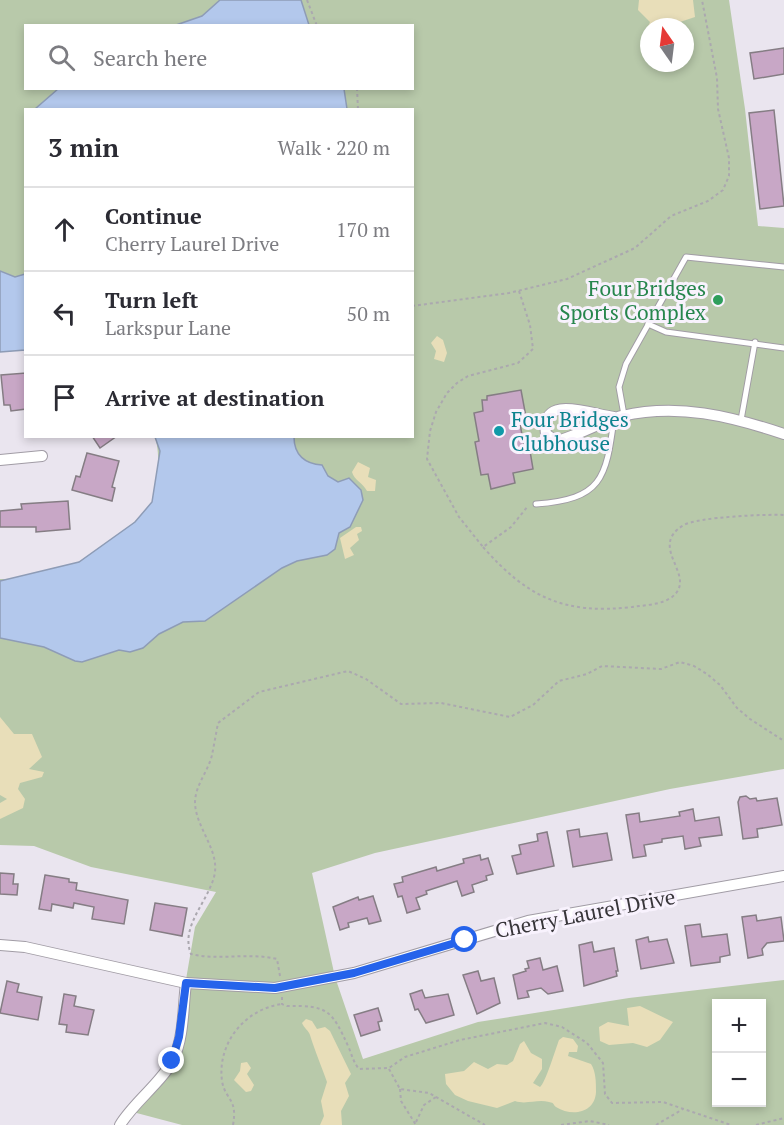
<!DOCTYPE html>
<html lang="en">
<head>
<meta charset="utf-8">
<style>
  :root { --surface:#fff; --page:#f2f2f3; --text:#2b2b33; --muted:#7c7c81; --line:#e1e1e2 }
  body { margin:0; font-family:"PT Serif",serif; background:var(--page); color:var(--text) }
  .controls { position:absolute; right:18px; bottom:18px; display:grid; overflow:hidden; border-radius:0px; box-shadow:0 3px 9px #0003 }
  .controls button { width:54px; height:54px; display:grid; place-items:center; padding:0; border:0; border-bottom:2px solid var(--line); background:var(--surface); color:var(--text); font:30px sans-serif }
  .compass { position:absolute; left:640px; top:18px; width:54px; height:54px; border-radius:50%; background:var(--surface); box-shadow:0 3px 9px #0003; rotate:346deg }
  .stop { position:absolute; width:18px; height:18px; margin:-14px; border:4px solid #2563eb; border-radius:50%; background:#fff }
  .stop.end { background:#2563eb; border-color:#fff; box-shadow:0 2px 6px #0008 }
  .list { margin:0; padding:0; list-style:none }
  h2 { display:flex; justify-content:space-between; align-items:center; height:78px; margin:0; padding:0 24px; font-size:26px }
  h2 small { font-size:20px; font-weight:400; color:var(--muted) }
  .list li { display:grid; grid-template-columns:39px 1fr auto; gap:18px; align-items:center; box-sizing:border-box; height:84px; padding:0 24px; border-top:2px solid var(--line) }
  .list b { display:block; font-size:22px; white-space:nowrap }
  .list p { margin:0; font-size:20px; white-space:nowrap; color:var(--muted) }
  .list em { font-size:20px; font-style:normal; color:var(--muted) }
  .icon { flex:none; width:33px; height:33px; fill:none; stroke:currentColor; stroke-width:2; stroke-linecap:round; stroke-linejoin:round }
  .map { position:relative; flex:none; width:784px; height:1125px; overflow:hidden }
  .search { position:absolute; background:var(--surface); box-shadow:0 3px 9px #0003; left:24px; top:24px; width:390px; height:66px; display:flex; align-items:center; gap:15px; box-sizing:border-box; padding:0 21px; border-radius:0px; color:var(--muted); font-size:22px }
  .panel { position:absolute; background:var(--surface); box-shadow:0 3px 9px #0003; left:24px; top:108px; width:390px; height:330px; border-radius:0px }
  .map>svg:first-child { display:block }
</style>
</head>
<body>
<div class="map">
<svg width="784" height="1125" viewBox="0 0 784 1125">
  <rect width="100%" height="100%" fill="#eae5ef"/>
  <!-- green -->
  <path fill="#b8c9aa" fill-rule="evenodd" d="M0,0H729L745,109L758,226L784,228V769L670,789L375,853L312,873L335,977L363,1059L478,1022L629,998L784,980V1125H182L129,1111L172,1061L195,927L216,892L91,867L34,846L0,845V579C24,580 54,571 76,563C93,557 142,519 151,504C160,489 160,451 155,437L412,436V110H26L25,350L0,352ZM26,26H412V88H26ZM649,27H685V63H649ZM716,1004H762V1102H716Z"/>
  <!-- sand -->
  <g fill="#e8deb9">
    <polygon points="639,0 693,0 695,17 680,22 676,27 649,27 649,39 646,31 650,22 638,10"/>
    <polygon points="437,336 443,340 447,353 444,362 434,359 436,351 431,343"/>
    <path d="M358,462L370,468L368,477L376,480L375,491H367C363,483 354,480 352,472Z"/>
    <polygon points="356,527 361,527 362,531 357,534 359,540 350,548 354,555 345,559 340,538"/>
    <polygon points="0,717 14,734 32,734 42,757 29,769 44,772 42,777 20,783 18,789 25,799 23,808 0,819 0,803 7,799 0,795"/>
    <polygon points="640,1006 673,1022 660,1040 647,1047 633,1043 609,1045 600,1041 599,1027 608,1022 629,1026 627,1008"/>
    <path d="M306,1019L312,1021L317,1029L325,1027L330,1031L351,1074L345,1083L349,1096L341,1111L342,1125H320L324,1116L321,1101L327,1082C321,1065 315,1051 310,1035C309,1031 304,1028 302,1023Z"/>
    <path d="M563,1037L573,1039L578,1046L577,1052H569L568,1056L591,1064C596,1072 596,1082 596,1092C595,1113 572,1117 556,1107C552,1104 555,1103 549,1102C537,1099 526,1105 515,1101L497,1108L468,1101L455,1095L446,1084L445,1074L464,1071L474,1062L488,1069L497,1064L507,1065L513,1061L520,1044L524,1041L531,1053L542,1059V1069L533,1083L540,1087C545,1084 556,1048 559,1040Z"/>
    <polygon points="247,1062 251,1068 247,1074 254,1085 251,1091 246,1092 234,1080 240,1071 241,1063"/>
  </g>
  <!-- water -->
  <g fill="#b3c8ec" stroke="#8e9cb6" stroke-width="1.5">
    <polygon points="220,0 301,0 309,25 176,25 202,16"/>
    <polygon points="58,89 344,89 347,109 35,109"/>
    <polygon points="0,271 15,277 25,274 25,350 0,352"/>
    <path d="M155,437H294C294,455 305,464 322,465L328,476L338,482L349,478L361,490L363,500L350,527L339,533L335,549L327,555L297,561L282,568L205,621L183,622L159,634L143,648L130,652L119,650L82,662L75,661L44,647L0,638V581L79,562L135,522L152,502L160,451Z"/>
  </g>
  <!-- building -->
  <g fill="#c8a7c6" stroke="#857d84" stroke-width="1.5">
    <polygon points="784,48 784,74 754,79 750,53"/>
    <polygon points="774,110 784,206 760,209 749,113"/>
    <polygon points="26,373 26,409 11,411 10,405 4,405 1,375"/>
    <polygon points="521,390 526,417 519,418 524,446 529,445 533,469 513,473 515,483 491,489 488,474 481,475 475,442 479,441 474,413 483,411 482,400 487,400 487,396"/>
    <polygon points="92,436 117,436 100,448"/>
    <polygon points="87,453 119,461 112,487 115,488 112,501 72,490 76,476 80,477"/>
    <polygon points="68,501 70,529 36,532 36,527 0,527 0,511 22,509 21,504"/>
    <polygon points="746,796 750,799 756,798 757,801 777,798 782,825 757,829 758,837 743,839 738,802 740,797"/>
    <polygon points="693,809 695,821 719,817 722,835 699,838 701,846 685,849 683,836 662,839 662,842 644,845 646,856 633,858 626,815 639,813 640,822 680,816 679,812"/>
    <polygon points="579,829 580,837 607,833 612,860 573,867 567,831"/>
    <polygon points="547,832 554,866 517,874 512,856 521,854 519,845 538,841 537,834"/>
    <polygon points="480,855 481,860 488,858 493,874 486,876 487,880 472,885 474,892 462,896 457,881 426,891 427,894 416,898 420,909 407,913 402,896 398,897 394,884 403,882 402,877 436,867 437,871 464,863 463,859"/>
    <polygon points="0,873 14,874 13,884 18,884 17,895 0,894"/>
    <polygon points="45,875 69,879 69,882 77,883 76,890 128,900 124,924 92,919 94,907 74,903 73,908 52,904 51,911 39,909"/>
    <polygon points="373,896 381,921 369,924 367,918 348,923 349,927 340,930 333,907 358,897 359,900"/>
    <polygon points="155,903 187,908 182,936 150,930"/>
    <polygon points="756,915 757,921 781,917 784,941 767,943 762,949 763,955 748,958 742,917"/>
    <polygon points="700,924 702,937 727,934 730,955 720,957 720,962 691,966 685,926"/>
    <polygon points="648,937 649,942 667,939 674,963 641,969 636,940"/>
    <polygon points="592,942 594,952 614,948 618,971 616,971 617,976 584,986 579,945"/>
    <polygon points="540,958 543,970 557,966 563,991 548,994 541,988 527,991 529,997 518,999 513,975 526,971 525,969 529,968 527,961"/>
    <polygon points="478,971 481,981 494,978 500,1003 477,1014 463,975"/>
    <polygon points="7,981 19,984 17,992 42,997 38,1020 0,1013"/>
    <polygon points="422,990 425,998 448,994 454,1015 426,1023 418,1009 415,1010 410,994"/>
    <polygon points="64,994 76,996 74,1006 94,1010 88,1035 66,1032 67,1025 59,1024"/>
    <polygon points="378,1008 382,1021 378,1022 380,1030 361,1036 354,1015"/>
  </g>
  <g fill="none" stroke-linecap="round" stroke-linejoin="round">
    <!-- service casing -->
    <g stroke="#a19ca5" stroke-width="7">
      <g id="service">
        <polyline points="648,324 666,332 784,348"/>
        <polyline points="624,415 619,387 626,364 686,257 784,267"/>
        <polyline points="741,420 755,342"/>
        <path d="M536,504C602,499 606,479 614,419"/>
      </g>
    </g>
    <!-- minor casing -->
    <g stroke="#a19ca5" stroke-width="12">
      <g id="minor">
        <path d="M614,417C590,414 540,393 546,434C550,437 553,440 558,440C569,440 606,419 622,416C678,403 730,416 784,434"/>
        <polyline points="0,460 42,456"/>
        <polyline points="0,945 25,947 186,983 275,988 354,973 528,921 784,876"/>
        <path d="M120,1125C134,1102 162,1082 173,1060C184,1038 183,1007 186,983"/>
      </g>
    </g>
    <!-- path -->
    <g stroke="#aba8af" stroke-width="2" stroke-dasharray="3 3" stroke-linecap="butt">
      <polyline points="307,0 317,26"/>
      <polyline points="357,88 358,110"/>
      <polyline points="519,291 530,325 533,349 518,363 468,376 457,383 447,393 436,412 430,431 427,459 459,517 483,547 511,527 528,506"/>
      <polyline points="412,306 509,293 567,279 635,248 671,216 708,201 723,190 729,176 729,158 718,109 717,78 702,0"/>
      <path d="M483,547C527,597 564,615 632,607C645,605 661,605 672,597C699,576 646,547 684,525C698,517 766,514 784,515"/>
      <path d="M280,976L277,959C248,952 219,961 191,954C180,927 207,903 214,877C221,851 196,829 195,803C195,785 208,772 212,755C214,745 216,734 218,723L259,692L348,671L366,679L401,704L441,703L510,717L533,705L559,681L587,674L602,666L661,669L680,662L694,666L707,674L720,685L737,708L750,719L784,741"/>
      <path d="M282,997V1004L287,1006C329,1005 332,1011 349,1048C352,1056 354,1063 359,1069L389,1068L405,1057L460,1040L545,1023L562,1027L587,1043L603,1063L605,1094L612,1103L663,1102L731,1125"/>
      <polyline points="389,1069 400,1089 429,1093 485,1125"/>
      <polyline points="400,1089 401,1101 416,1125"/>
      <polyline points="416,1122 424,1105 436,1097"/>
      <path d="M233,1125C238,1098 225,1100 222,1081C217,1043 245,1009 282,1004"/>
      <polyline points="561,1125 590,1121 609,1125"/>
      <polyline points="656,1125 683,1109"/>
      <polyline points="756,1125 784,1118"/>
    </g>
    <!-- service -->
    <use href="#service" stroke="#fff" stroke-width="5"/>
    <!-- minor -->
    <use href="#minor" stroke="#fff" stroke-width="10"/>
  </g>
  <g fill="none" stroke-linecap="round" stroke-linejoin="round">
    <!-- route -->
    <polyline stroke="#2563eb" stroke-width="8" points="172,1061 179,1037 186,983 275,988 354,973 465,940"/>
  </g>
  <!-- markers -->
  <circle fill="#2e9e5b" stroke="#f8f2fd" stroke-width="2" cx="718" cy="300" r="6"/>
  <circle fill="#0f9aa8" stroke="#f8f2fd" stroke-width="2" cx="499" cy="431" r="6"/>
  <g text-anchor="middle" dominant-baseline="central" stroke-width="6" stroke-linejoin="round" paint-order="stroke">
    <!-- leisure labels -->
    <g font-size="21" fill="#27864d" stroke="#f8f2fd" text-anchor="end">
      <text x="706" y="288">Four Bridges<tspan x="706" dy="24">Sports Complex</tspan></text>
    </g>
    <!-- culture labels -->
    <g font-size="21" fill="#0d838f" stroke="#f8f2fd" text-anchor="start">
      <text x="511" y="419">Four Bridges<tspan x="511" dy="24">Clubhouse</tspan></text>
    </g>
    <!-- street labels -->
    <g font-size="21" fill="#373539" stroke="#f8f2fd">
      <text transform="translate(585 913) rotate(-11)">Cherry Laurel Drive</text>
    </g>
  </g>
</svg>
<div class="controls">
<button>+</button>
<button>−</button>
</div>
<svg class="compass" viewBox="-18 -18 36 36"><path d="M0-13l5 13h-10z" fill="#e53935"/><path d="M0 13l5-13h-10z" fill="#7c7c81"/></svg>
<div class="stop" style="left:465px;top:940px"></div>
<div class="stop end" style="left:172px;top:1061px"></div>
<div class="search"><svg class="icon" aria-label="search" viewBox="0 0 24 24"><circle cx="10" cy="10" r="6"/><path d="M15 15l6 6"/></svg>Search here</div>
<section class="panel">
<h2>3 min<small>Walk · 220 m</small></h2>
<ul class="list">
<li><svg class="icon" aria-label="ahead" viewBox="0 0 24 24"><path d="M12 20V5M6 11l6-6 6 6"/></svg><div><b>Continue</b><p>Cherry Laurel Drive</p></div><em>170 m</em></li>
<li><svg class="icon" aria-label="left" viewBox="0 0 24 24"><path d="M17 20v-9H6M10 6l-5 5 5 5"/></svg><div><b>Turn left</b><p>Larkspur Lane</p></div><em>50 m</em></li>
<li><svg class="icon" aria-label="arrive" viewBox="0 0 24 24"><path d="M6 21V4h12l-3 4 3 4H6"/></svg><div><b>Arrive at destination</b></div></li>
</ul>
</section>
</div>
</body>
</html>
